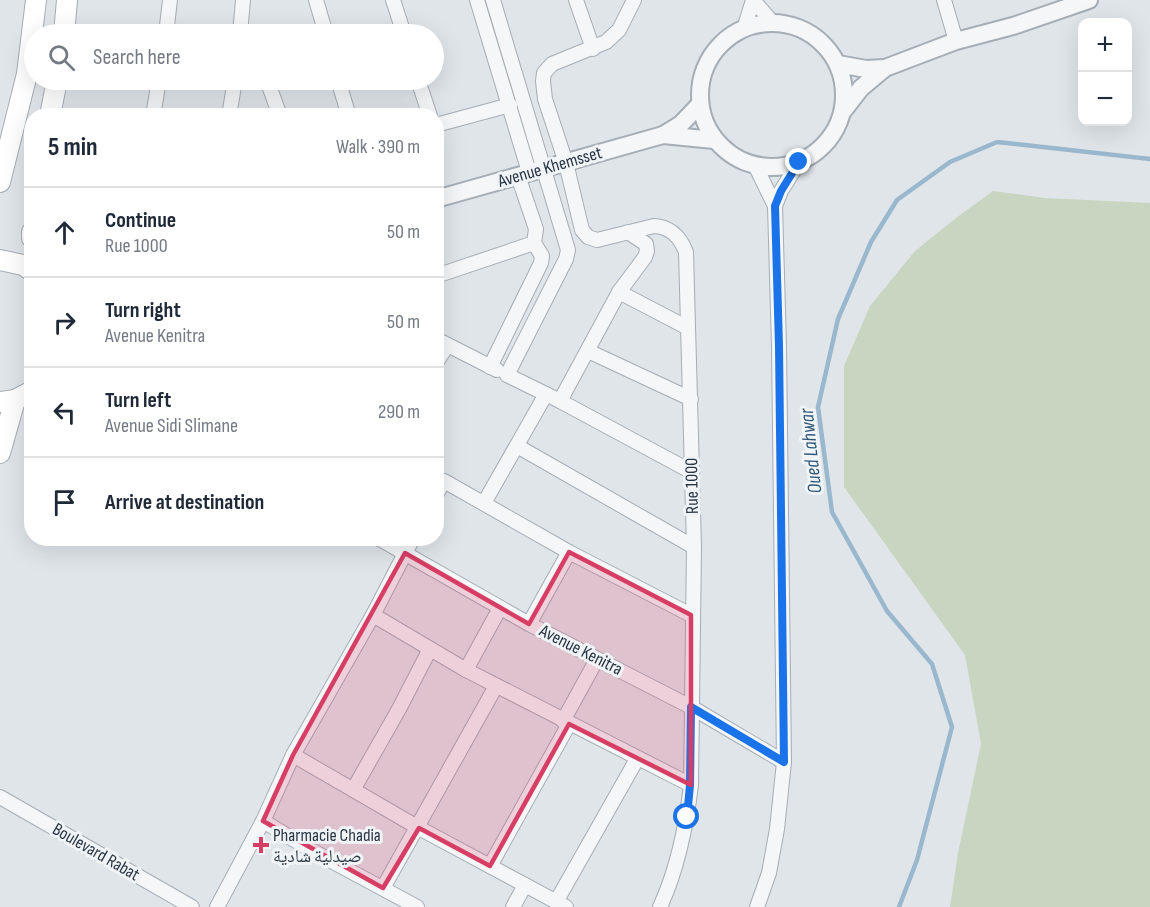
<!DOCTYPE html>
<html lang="en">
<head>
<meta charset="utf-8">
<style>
  :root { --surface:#fff; --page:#f6f6f7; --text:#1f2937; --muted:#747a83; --line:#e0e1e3 }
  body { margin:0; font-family:"Sofia Sans Condensed","Noto Naskh Arabic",sans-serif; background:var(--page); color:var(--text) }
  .controls { position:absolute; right:18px; top:18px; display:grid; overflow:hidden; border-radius:12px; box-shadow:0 6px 24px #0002 }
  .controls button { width:54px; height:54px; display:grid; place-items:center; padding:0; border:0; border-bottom:2px solid var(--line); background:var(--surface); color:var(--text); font:30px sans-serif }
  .stop { position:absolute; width:18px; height:18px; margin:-14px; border:4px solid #1a73e8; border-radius:50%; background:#fff }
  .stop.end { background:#1a73e8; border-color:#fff; box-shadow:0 2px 6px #0008 }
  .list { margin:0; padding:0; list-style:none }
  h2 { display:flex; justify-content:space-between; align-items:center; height:78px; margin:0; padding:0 24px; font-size:26px }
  h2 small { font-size:20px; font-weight:400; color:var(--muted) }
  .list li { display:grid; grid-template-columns:39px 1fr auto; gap:18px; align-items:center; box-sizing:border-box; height:90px; padding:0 24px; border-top:2px solid var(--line) }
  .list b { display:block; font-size:22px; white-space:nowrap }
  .list p { margin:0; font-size:20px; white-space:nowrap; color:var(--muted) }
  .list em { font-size:20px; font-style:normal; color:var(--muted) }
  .icon { flex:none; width:33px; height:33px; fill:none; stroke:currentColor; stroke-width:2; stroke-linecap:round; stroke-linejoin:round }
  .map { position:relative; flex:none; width:1150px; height:907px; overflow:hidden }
  .search { position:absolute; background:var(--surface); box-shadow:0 6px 24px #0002; left:24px; top:24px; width:420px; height:66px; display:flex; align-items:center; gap:15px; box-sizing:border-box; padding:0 21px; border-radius:33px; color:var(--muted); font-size:22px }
  .panel { position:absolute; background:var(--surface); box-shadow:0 6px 24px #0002; left:24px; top:108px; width:420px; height:438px; border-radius:24px }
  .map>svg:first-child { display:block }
</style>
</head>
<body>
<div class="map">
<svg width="1150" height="907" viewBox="0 0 1150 907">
  <rect width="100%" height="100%" fill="#e0e5ea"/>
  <!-- green -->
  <polygon fill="#c8d5c1" points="993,191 1045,198 1150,203 1150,907 950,907 958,853 981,744 965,655 844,487 844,366 870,306 915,251 956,218"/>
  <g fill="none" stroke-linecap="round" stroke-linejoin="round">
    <!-- stream -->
    <polyline stroke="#99b7cd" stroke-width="4.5" points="899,907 917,860 952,727 932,664 887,611 832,512 818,407 838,319 871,242 897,200 950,162 997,142 1150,159"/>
    <!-- minor casing -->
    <g stroke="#a5adb5" stroke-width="16">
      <g id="minor">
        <polyline points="316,0 326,34"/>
        <polyline points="393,0 404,34"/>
        <polyline points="477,0 529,172"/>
        <polyline points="493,0 568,250 566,259 507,375 560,401 692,472"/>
        <polyline points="576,0 593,49"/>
        <path d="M634,0L619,30L606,42L552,64L544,73L543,81L545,99L566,163L582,230L588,237L597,240L654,226C671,227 680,237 686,252L694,547L691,785C686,828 678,868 660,907"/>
        <polyline points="753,0 773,23"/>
        <polyline points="944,0 956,41"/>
        <polyline points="744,29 753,0"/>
        <polyline points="166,34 170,0"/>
        <polyline points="240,34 243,0"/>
        <polyline points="267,80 280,116"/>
        <polyline points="338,80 349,116"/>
        <polyline points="418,80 430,116"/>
        <polyline points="153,116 159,80"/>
        <polyline points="229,116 235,80"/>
        <polyline points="436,125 510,105"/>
        <polyline points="755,165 775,206 779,346 784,762 777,829 769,873 757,907"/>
        <polyline points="775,206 781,191 799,162"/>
        <polyline points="436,276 534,243 536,229 518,176"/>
        <polyline points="619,292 688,328"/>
        <polyline points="436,339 497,370"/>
        <polyline points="588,351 691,399"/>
        <polyline points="436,363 447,346"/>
        <polyline points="490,367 541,263 542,256 534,243"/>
        <polyline points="560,401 619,292 645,257 647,251 646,244 628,232"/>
        <polyline points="517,446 694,547"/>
        <polyline points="436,495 444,481 569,552 691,615"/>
        <polyline points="484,503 546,394"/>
        <polyline points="378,538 529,624 691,707 784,762"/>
        <polyline points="373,615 466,670 691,785"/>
        <polyline points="529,624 569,552"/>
        <polyline points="466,670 500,608"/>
        <polyline points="563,721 597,659"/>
        <polyline points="293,755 419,828 566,907"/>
        <polyline points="353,790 399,709 430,649"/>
        <polyline points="0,797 192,907"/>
        <polyline points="263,821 311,850 417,907"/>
        <polyline points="490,866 569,724"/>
        <polyline points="383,888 496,686"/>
        <polyline points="556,902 637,759"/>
        <polyline points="217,907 263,821 293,755 373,615 413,538"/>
        <polyline points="513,907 525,885"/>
      </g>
    </g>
    <!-- tertiary casing -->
    <g stroke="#a5adb5" stroke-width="20">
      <g id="tertiary">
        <circle cx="772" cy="95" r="72"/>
        <polyline points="838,64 866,69 885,68 956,41 1013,26 1089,0"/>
        <polyline points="844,110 861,88 885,68"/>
        <polyline points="663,135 714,140"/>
        <polyline points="436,199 663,135 681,124 700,104"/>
      </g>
    </g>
    <!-- secondary casing -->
    <g stroke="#a5adb5" stroke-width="22">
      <g id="secondary">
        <polyline points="64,34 67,0"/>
        <polyline points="50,116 57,80"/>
        <polyline points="0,182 27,74 36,0"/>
        <polyline points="32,232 32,238"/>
        <polyline points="0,260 23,265 32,271"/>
        <polyline points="0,402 15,400 32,391"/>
        <polyline points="0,453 15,400"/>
      </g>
    </g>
    <!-- minor -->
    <use href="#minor" stroke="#f4f6f8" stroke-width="14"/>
    <!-- tertiary -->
    <use href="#tertiary" stroke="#f4f6f8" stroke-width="16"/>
    <!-- secondary -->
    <use href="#secondary" stroke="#fff" stroke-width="20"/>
  </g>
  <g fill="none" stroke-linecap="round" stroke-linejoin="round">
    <!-- route -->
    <polyline stroke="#1a73e8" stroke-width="8" points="687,817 690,785 691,707 784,762 779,346 775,206 781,191 799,162"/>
  </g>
  <!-- marked area -->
  <path fill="#d73e65" fill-opacity="0.2" stroke="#d73e65" stroke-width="4.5" stroke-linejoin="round" d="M569,552L691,615V785L569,724L490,866L419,828L383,888L263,821L293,755L405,553L529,624Z"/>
  <!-- markers -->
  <path fill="#d73e65" stroke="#f0f4f7" stroke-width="2" d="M258 836h6v6h6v6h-6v6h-6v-6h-6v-6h6z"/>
  <g text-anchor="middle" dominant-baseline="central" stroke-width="6" stroke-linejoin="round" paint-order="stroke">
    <!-- street labels -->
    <g font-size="18" fill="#283543" stroke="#f0f4f7">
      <text transform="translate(550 167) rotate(-16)">Avenue Khemsset</text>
      <text transform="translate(692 486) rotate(-91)">Rue 1000</text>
      <text transform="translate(581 650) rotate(27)">Avenue Kenitra</text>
      <text transform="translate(96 852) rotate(30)">Boulevard Rabat</text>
    </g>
    <!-- poi labels -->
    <g font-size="18" fill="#283543" stroke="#f0f4f7" text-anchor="start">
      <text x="273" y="835">Pharmacie Chadia<tspan x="273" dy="21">صيدلية شادية</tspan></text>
    </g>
    <!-- water labels -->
    <g font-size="20" font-style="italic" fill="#2f587a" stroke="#f0f4f7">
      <text transform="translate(811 451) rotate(-96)">Oued Lahwar</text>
    </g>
  </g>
</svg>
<div class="controls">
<button>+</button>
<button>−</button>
</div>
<div class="stop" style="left:687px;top:817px"></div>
<div class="stop end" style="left:799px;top:162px"></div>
<div class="search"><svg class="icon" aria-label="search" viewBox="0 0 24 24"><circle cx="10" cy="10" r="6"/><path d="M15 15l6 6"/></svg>Search here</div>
<section class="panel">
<h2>5 min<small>Walk · 390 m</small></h2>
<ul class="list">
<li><svg class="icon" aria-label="ahead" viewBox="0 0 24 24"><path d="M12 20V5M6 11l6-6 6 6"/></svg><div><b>Continue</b><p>Rue 1000</p></div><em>50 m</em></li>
<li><svg class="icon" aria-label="right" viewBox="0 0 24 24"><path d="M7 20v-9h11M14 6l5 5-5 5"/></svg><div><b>Turn right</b><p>Avenue Kenitra</p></div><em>50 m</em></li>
<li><svg class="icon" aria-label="left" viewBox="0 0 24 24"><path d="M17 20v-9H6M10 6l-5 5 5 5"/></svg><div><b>Turn left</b><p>Avenue Sidi Slimane</p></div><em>290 m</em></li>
<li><svg class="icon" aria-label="arrive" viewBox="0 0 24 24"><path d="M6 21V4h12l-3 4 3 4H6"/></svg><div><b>Arrive at destination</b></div></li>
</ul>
</section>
</div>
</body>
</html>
